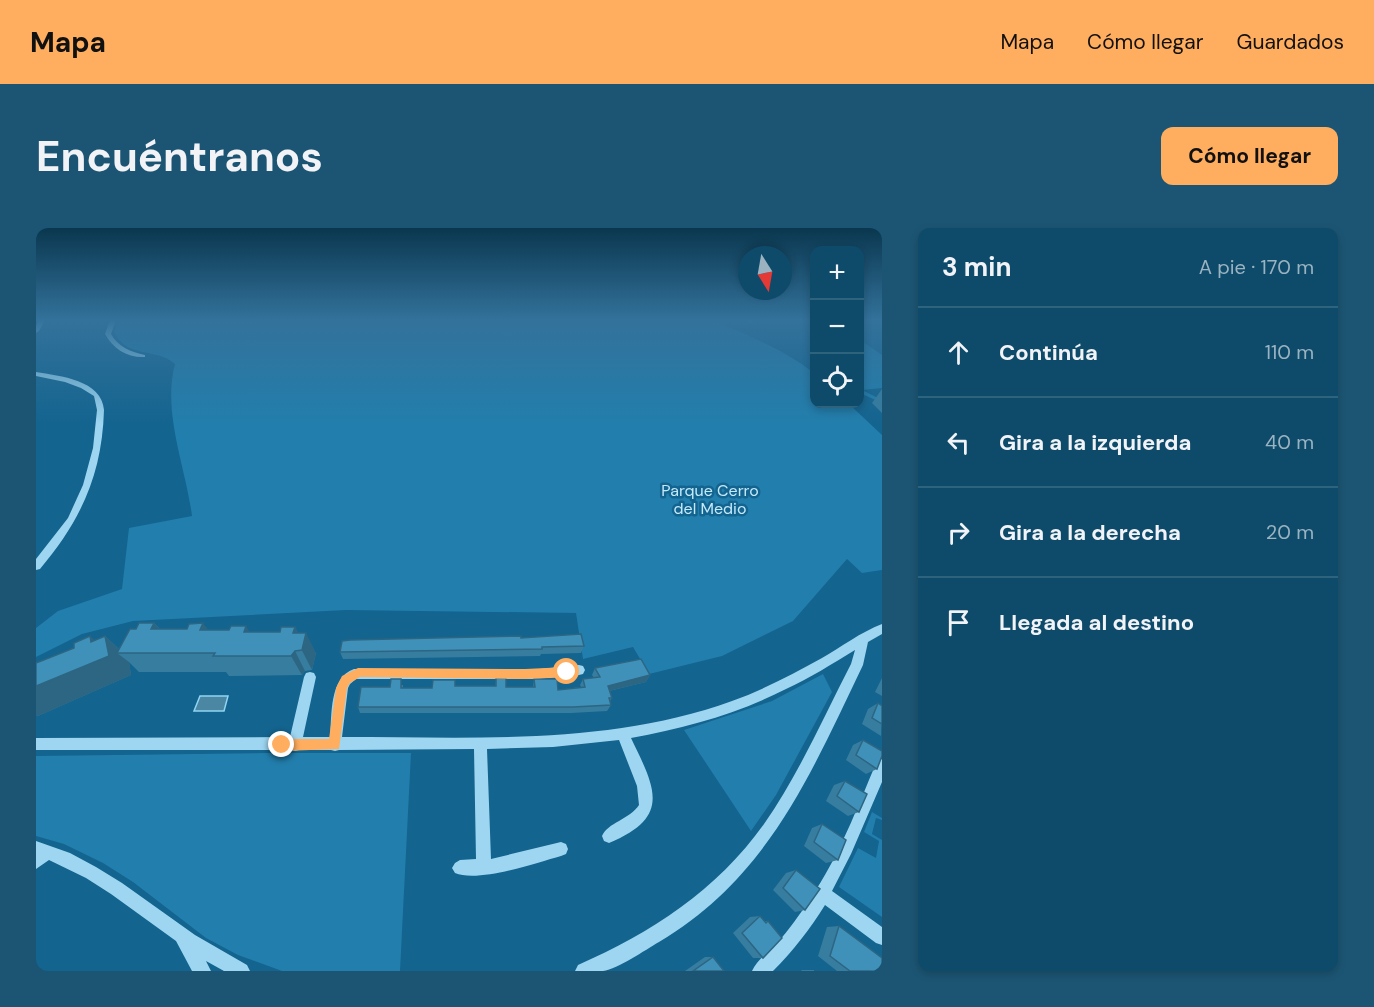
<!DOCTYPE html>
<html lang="es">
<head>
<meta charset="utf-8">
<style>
  :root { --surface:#0e4b6b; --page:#1c5573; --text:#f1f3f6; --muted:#9bb3c1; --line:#2e637e; --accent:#ffad5e }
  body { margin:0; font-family:"DM Sans",sans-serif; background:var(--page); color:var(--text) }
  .controls { position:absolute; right:18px; top:18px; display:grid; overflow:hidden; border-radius:12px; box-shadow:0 3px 9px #0003 }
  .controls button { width:54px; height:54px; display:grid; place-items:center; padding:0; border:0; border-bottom:2px solid var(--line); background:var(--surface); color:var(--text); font:30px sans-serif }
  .compass { position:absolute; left:702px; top:18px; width:54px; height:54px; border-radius:50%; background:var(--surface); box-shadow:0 3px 9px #0003; rotate:169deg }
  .stop { position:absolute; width:18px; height:18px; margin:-14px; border:4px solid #ffad5e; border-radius:50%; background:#fff }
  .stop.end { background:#ffad5e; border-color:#fff; box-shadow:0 2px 6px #0008 }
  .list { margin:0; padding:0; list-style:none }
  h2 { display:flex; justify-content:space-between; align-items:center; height:78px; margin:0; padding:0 24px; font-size:26px }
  h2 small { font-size:20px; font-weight:400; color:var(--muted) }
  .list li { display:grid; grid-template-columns:39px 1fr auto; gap:18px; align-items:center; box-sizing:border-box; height:90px; padding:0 24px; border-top:2px solid var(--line) }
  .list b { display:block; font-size:22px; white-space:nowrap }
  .list em { font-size:20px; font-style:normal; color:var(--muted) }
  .icon { flex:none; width:33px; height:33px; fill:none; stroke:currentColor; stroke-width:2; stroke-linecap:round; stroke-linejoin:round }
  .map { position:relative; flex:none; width:846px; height:743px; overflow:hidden; border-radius:12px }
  header { display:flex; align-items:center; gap:36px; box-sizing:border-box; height:84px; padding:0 30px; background:var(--accent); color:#111 }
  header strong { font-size:28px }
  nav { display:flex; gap:33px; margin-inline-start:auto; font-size:21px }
  .intro { display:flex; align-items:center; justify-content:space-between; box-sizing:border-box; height:144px; padding:0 36px }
  h1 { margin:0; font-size:42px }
  .button { padding:15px 27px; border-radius:12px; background:var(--accent); color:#111; font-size:21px; font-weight:700 }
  main { display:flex; gap:36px; padding:0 36px }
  aside { flex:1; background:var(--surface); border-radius:12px; box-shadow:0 3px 9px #0003 }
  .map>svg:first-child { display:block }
</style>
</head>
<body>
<header>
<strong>Mapa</strong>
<nav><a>Mapa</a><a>Cómo llegar</a><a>Guardados</a></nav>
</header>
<div class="intro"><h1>Encuéntranos</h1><a class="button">Cómo llegar</a></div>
<main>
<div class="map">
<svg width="846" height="743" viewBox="0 0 846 743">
  <rect width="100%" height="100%" fill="#13648f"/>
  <!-- green -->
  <g fill="#227eac">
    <path d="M82,92H677C712,108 748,121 778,145V176H813L846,207V342L826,345L811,331L757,393L686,428L613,446L597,419L547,431L540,385L310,382L97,393L46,406L0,429V400L22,383L86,361L93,300L156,288C150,240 126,185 139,136C120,119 89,131 78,103Z"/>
    <polygon points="824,112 846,127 846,160 826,162 846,172 846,175 824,165"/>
    <polygon points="787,446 796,464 740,567 715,603 648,502 736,473"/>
    <polygon points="231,525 375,525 364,743 246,743 202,727 170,710 97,654 67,635 28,616 0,608 0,528"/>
    <polygon points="836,584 846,590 846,592 840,590 836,606 846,612 846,689 803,659 822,620 840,630 843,613 828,604"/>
  </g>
  <!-- water -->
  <polygon fill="#4b86a3" stroke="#90d5f4" stroke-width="1.5" points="164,468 192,468 188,483 158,483"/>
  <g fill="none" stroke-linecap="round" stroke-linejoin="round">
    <!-- minor -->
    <g fill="#9ed6f1" fill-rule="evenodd">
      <polygon points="3,92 9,92 3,103 0,105 0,98"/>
      <path d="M74,92H80L75,106C82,119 95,124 109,127V129C92,130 77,121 69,106Z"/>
      <polygon points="710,92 716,92 717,93 714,95"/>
      <path d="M0,144C24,148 66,152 68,182C66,247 45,292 4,341L0,342V331L32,290L47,257L57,220L61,182L58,168L45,160L29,154L0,148Z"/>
      <path d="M846,396V406L832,414L827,437C774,547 733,648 623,714C609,722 582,741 567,743C558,743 548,743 539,743L542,737C615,705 681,662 728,596C763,546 787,490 815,436L819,422C796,436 774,450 750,461C701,486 649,500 595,510C619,560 636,589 573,615L568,613L566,608C571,595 594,591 603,577L601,558L583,512L517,519L451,521L455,631L525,614L530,616L532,621L530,626L525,628C500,635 442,655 419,645L416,640L419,635L424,632L440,631L438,521L303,522L299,523L295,522H263L259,523L255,522H0V510L254,509L268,449L270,445L274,444L278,445L280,449L267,509H294C296,487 293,450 318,441H504L543,437L547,438L549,442L547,446L543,447L504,451H320L314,456L312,460L306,509C435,509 572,518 696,473C727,462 757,446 786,430C805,419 825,404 846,396Z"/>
      <path d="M846,531V554L815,626L796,663L846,699V717L840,715L789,677C774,701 757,723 737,743H716C721,732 732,724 741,715C753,702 764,686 774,671C803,629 821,580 841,533Z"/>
      <polygon points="0,613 34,625 60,639 86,655 159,707 211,737 214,743 188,743 170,733 175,743 156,743 140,713 75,666 50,650 13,632 0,641"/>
    </g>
  </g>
  <!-- wall -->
  <g fill="#377d9f">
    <polygon points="846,161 846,185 836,175"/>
    <polygon points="118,395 124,401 214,404 244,404 259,399 262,405 280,425 276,442 269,443 266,447 193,448 190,444 103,444 93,434 95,447 2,488 0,487 0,434 1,435 69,408 83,421 100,401"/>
    <polygon points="485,410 548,418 545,425 505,426 504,428 307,431 304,424"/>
    <polygon points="559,440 614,447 610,454 573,463 576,470 574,473 575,477 571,483 535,485 324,485 322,479 354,459 367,457 367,460 396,460 419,458 459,458 460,450 470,459 497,459 498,451 522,462 545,459 544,457 547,451 558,450 556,447"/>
    <polygon points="846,450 846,468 839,464"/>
    <polygon points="842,475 846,478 845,508 826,496 832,481"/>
    <polygon points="827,512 841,541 830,546 810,532 817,517"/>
    <polygon points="809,553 823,584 812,588 790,573 798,557"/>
    <polygon points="786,596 802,632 790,635 768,618 776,600"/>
    <polygon points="760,642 769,682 759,684 737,662 750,645"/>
    <polygon points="724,688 728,693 732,693 727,730 717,730 697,705 714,689"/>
    <polygon points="803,698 846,743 801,743 782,728 791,699"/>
    <polygon points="669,729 677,729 688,743 649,743"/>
    <polygon points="766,742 778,742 778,743 765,743"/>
  </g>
  <!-- shaded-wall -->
  <g fill="#2d6682">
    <polygon points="118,395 137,416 115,401"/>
    <polygon points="167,395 183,416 164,402"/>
    <polygon points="210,398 223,419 208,404"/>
    <polygon points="259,399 268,416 270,405 280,425 276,442 257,405"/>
    <polygon points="54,408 72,424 69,408 87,425 81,425 93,434 95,447 2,488 0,487 0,434 22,449 55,414"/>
    <polygon points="259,423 269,443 266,447 255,428"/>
    <polygon points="614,447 610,454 568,464 572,458"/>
  </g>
  <!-- building -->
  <g fill="#4091b9" stroke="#2d6682" stroke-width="1.5">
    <polygon points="103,395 118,395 115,401 151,401 153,396 167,395 164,402 193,402 195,398 210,398 208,404 244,404 245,399 259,399 257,405 270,405 266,422 259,423 255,428 177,428 179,425 81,425 94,401 100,401"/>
    <polygon points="545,406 548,418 506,419 506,421 304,424 306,413 314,412 485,408 485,410"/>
    <polygon points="54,408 55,414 69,408 73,428 0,458 0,435 38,420 38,415"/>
    <polygon points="605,431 614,447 572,458 576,470 573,470 575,477 537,479 322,479 325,459 354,459 355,451 365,451 365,460 396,460 397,452 419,452 419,458 460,458 460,450 470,450 470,459 499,459 498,451 521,451 522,462 549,459 547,451 564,449 559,440"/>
    <polygon points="842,475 846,478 846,496 836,490"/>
    <polygon points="827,512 846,523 846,528 841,541 820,527"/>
    <polygon points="809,553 831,566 823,584 801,568"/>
    <polygon points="786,596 810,612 802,632 778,614"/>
    <polygon points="760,642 784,661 769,682 747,660"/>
    <polygon points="724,688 730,695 732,693 746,710 727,730 706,705"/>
    <polygon points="803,698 846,730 846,743 814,743 794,728"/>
    <polygon points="677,729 688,743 657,743"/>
  </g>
  <!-- sky -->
  <linearGradient id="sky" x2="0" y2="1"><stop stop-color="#0a374f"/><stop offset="0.47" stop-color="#33729b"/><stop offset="1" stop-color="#33729b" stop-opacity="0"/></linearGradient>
  <rect width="846" height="196" fill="url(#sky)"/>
  <!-- route -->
  <polygon fill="#ffad5e" points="531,439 536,444 531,449 489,451 324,449 314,455 311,460 303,521 246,523 240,517 246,511 293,511 300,460 306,448 322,440 489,441"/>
  <g text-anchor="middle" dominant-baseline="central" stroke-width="5" stroke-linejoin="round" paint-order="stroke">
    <!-- park labels -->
    <g font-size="16" fill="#c5eafc" stroke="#13648f">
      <text x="674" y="262">Parque Cerro<tspan x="674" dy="18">del Medio</tspan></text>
    </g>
  </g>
</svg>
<div class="controls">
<button>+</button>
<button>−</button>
<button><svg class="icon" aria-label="locate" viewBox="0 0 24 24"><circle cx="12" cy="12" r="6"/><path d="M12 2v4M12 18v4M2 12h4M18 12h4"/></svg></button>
</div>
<svg class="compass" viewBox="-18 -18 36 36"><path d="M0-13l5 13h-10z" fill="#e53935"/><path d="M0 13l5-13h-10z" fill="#9bb3c1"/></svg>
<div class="stop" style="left:531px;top:444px"></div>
<div class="stop end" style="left:246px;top:517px"></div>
</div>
<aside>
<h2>3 min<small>A pie · 170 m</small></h2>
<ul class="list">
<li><svg class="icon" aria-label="ahead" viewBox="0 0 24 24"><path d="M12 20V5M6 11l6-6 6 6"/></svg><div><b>Continúa</b></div><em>110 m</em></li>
<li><svg class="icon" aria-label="left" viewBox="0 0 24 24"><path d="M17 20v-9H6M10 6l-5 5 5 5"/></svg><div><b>Gira a la izquierda</b></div><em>40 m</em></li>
<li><svg class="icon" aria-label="right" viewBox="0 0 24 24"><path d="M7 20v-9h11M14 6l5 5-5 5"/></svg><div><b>Gira a la derecha</b></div><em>20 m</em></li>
<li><svg class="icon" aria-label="arrive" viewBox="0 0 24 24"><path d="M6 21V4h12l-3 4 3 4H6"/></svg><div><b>Llegada al destino</b></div></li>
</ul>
</aside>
</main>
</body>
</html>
